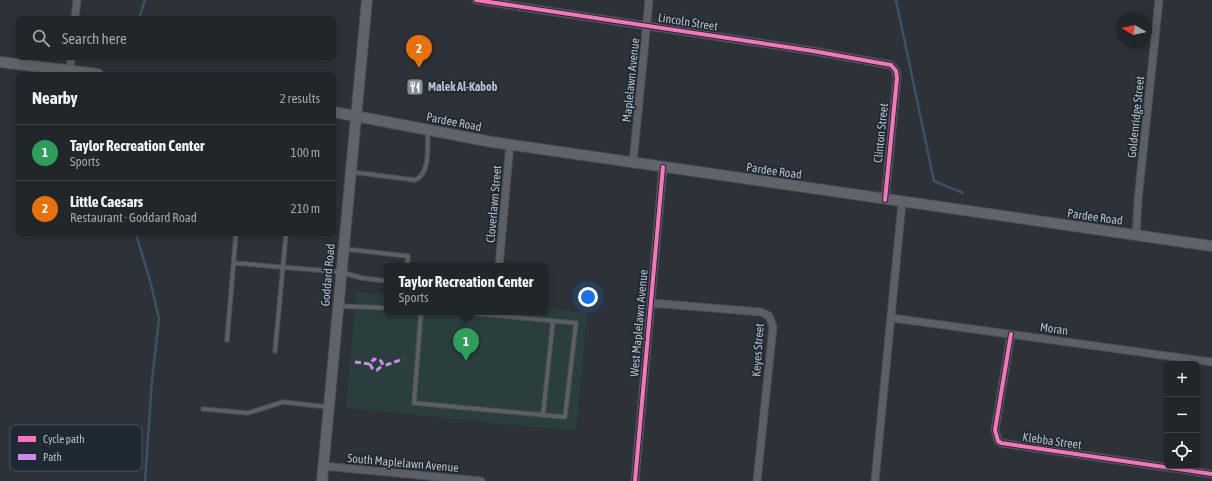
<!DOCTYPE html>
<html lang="en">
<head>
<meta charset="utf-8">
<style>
  :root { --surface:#21262a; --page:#2d3236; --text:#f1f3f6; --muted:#a2a5a8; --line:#3e4347; --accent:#ea580c }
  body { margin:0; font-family:"Asap Condensed",sans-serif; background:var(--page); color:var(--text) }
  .controls { position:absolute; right:12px; bottom:12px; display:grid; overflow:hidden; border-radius:6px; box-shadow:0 2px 10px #0003 }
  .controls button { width:36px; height:36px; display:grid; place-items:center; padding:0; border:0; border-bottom:1px solid var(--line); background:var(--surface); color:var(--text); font:20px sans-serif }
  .compass { position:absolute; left:1116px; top:12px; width:36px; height:36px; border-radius:50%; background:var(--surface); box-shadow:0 2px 10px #0003; rotate:279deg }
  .you { position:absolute; left:588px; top:297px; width:14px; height:14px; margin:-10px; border:3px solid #fff; border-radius:50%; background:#1a73e8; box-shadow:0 0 0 6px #1a73e833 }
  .badge { display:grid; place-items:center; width:26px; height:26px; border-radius:50%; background:var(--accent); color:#fff; font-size:13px; font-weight:700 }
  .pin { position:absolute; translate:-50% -33px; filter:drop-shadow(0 1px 2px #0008) }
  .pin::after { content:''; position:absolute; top:21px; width:14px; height:12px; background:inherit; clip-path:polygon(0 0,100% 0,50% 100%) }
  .popup { position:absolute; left:384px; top:263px; width:164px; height:52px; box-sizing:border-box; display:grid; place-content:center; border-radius:6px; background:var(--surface); filter:drop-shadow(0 1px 3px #0005); font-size:13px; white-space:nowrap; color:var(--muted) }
  .popup b { font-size:15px; color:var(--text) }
  .popup::after { content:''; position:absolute; left:50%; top:100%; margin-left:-8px; border:8px solid transparent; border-top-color:var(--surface) }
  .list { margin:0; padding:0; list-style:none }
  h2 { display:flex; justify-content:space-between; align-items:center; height:52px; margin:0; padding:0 16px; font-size:17px }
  h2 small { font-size:13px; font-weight:400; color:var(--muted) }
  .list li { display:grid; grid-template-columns:26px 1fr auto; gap:12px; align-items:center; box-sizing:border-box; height:56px; padding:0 16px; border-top:1px solid var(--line) }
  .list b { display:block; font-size:15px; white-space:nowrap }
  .list p { margin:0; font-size:13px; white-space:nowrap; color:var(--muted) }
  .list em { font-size:13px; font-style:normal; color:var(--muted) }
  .icon { flex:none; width:22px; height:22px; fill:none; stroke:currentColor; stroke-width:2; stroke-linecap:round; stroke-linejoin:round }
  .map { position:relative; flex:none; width:1212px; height:481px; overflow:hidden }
  .search { position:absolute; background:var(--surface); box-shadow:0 2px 10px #0003; left:16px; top:16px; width:320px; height:44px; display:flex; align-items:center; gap:10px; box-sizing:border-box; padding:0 14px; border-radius:6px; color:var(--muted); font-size:15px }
  .panel { position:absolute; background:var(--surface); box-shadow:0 2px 10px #0003; left:16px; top:72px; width:320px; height:164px; border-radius:6px }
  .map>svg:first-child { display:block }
</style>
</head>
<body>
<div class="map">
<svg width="1212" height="481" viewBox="0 0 1212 481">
  <rect width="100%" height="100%" fill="#2c3238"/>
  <!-- green -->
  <polygon fill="#2a3e3e" points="356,292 387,295 387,312 545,312 545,309 587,313 576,431 346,408"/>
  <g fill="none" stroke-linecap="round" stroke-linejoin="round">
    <!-- stream -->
    <g stroke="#3c5061" stroke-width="2.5">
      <polyline points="896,0 934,181 963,193"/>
      <polyline points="139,18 145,0"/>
      <polyline points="136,234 151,284 159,319 152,380 145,481"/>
    </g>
    <!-- service casing -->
    <g stroke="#4a4e53" stroke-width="5.5">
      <g id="service">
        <path d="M352,172L415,180C431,174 427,145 428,131"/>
        <polyline points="344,249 408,256 407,266"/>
        <polyline points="234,263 341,272 362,278 387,281"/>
        <polyline points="339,306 387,308"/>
        <polyline points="421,312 414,403 565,417 576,323 459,312"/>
        <polyline points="227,340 236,234"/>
        <polyline points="275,351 286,234"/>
        <polyline points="203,409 248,413 283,402 328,407"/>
        <polyline points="543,415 553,321"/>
      </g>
    </g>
    <!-- minor casing -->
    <g stroke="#4a4e53" stroke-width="9">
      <g id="minor">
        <polyline points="476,0 813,51 891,65 896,71 897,78 885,200"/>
        <polyline points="75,18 77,0"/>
        <polyline points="70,70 71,58"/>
        <polyline points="633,163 649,0"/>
        <polyline points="1136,236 1138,200 1159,0"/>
        <polyline points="499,266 510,144"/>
        <polyline points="651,303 761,312 769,316 773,327 757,481"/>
        <polyline points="892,318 1212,362"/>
        <polyline points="1011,334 995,430 998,441 1001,443 1212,474"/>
        <polyline points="323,466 481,481"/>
        <polyline points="635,481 663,167"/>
        <polyline points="875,481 902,203"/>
      </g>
    </g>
    <!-- secondary casing -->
    <g stroke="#4a4e53" stroke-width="12">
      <g id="secondary">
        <polyline points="0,62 98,74"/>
        <polyline points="334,112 492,142 1212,246"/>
        <polyline points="322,481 367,0"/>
      </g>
    </g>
    <!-- service -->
    <use href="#service" stroke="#5c6066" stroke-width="3.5"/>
    <!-- minor -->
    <use href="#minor" stroke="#5c6066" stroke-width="7"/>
    <!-- secondary -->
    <use href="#secondary" stroke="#60646a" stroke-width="10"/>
    <!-- quiet -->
    <g stroke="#ca8be6" stroke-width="3" stroke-dasharray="6 3" stroke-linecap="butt">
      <polyline points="355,362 370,364 374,359 381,361 383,365 386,365 403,359"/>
      <polyline points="370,364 372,368 377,370 383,365"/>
    </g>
    <!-- cycleway casing -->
    <g stroke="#1f2933" stroke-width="6">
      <g id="cycleway">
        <polyline points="476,0 813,51 891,65 896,71 897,78 885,200"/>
        <polyline points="1011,334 995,430 998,441 1001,443 1212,474"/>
        <polyline points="635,481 663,167"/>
      </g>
    </g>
    <!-- cycleway -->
    <use href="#cycleway" stroke="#fb73b8" stroke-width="4"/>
  </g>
  <!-- icons -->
  <defs>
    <g id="restaurant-square" transform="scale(0.9)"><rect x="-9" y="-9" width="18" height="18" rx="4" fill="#868e96" stroke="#1f2933"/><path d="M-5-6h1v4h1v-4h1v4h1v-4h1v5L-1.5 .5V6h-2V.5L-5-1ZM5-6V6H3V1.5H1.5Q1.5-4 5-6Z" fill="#fff"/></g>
  </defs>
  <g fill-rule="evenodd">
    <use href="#restaurant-square" x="415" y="87"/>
  </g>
  <g text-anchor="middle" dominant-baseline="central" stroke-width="3.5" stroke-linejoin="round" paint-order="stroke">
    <!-- street labels -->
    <g font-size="12" fill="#b7bfc8" stroke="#1f2933">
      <text transform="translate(688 22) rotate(9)">Lincoln Street</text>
      <text transform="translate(631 80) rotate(-84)">Maplelawn Avenue</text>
      <text transform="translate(1136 117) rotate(-84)">Goldenridge Street</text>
      <text transform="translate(454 122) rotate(11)">Pardee Road</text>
      <text transform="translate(881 133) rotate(-84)">Clinton Street</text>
      <text transform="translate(774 171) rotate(8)">Pardee Road</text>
      <text transform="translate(494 204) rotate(-85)">Cloverlawn Street</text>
      <text transform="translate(1095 217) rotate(8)">Pardee Road</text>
      <text transform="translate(328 275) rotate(-85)">Goddard Road</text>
      <text transform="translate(639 323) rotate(-85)">West Maplelawn Avenue</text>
      <text transform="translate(1054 329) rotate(8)">Moran</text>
      <text transform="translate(758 350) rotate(-86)">Keyes Street</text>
      <text transform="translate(1052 441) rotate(8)">Klebba Street</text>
      <text transform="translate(403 463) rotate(5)">South Maplelawn Avenue</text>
    </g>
    <!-- poi labels -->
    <g font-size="12" font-weight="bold" fill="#b7bfc8" stroke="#1f2933" text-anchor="start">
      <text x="428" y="87">Malek Al-Kabob</text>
    </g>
  </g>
  <!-- legend -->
  <rect x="10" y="425" width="132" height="46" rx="6" fill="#1f2933" stroke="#4d5660" stroke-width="1"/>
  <rect x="18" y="436" width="18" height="6" fill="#fb73b8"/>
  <rect x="18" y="454" width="18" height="6" fill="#ca8be6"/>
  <g font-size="11" fill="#b7bfc8">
    <text x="43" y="443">Cycle path</text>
    <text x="43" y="461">Path</text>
  </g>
</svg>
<div class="controls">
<button>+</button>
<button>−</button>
<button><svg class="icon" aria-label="locate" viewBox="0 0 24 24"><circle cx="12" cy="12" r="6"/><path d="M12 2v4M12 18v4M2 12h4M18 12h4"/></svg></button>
</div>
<svg class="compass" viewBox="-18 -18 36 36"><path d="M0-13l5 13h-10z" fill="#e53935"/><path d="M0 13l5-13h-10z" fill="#a2a5a8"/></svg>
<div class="you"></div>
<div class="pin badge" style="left:466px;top:361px;background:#2e9e5b">1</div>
<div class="popup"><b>Taylor Recreation Center</b>Sports</div>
<div class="pin badge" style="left:419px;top:68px;background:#e8710a">2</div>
<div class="search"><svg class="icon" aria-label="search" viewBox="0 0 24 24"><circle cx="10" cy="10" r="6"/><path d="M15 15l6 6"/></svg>Search here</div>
<section class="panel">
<h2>Nearby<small>2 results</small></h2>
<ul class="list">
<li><span class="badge" style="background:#2e9e5b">1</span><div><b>Taylor Recreation Center</b><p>Sports</p></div><em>100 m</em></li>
<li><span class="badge" style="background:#e8710a">2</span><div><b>Little Caesars</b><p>Restaurant · Goddard Road</p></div><em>210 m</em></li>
</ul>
</section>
</div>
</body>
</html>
